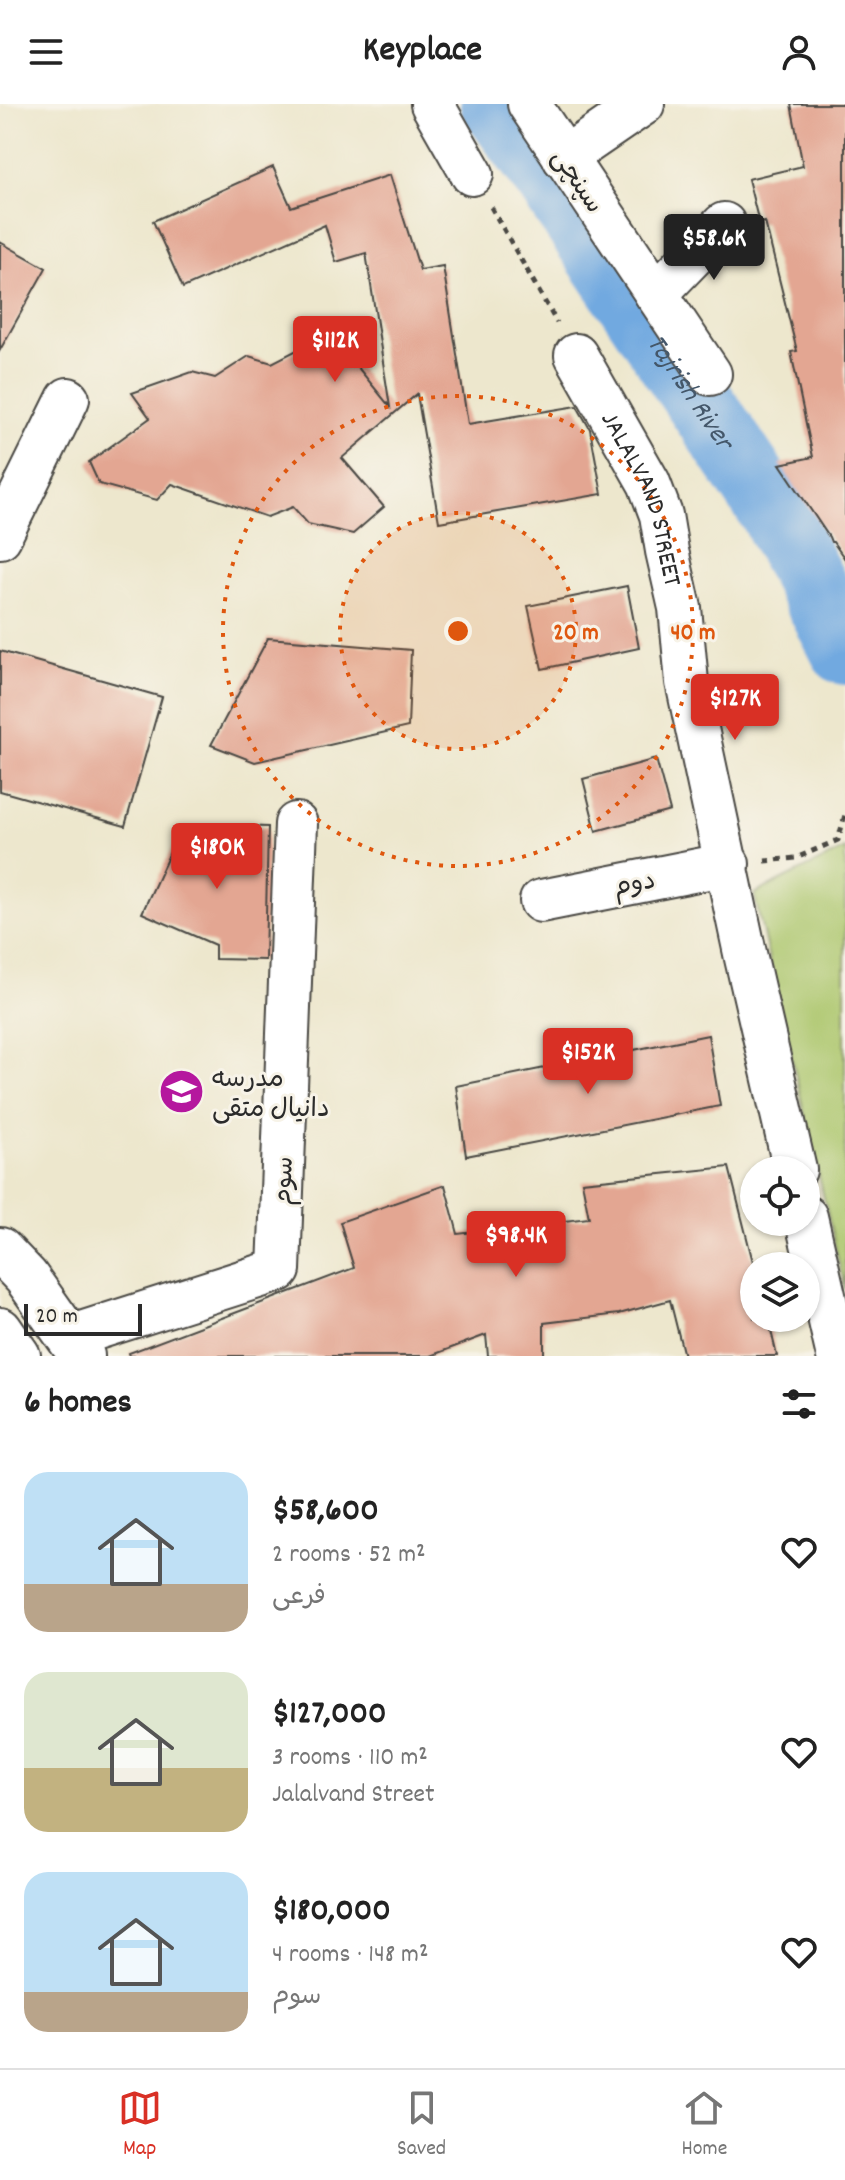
<!DOCTYPE html>
<html lang="en">
<head>
<meta charset="utf-8">
<style>
  body { margin:0; font-family:Dekko,"Playpen Sans Arabic",sans-serif; background:#f2f2f2; color:#222; height:100vh; display:flex; flex-direction:column; font-size:30px; white-space:nowrap }
  * { box-sizing:border-box; margin:0 }
  p { font-size:26px; color:#767676 }
  .icon { flex:none; width:44px; height:44px; fill:none; stroke:currentColor; stroke-width:2; stroke-linecap:round; stroke-linejoin:round }
  .map { position:relative; height:1252px; overflow:hidden }
  .side { display:flex; flex-direction:column; background:#fff; flex:1 }
  .side>* { flex:none }
  .controls { position:absolute; left:740px; top:1052px; display:grid; gap:16px }
  .controls a { display:grid; place-items:center; width:80px; height:80px; border-radius:50%; background:#fff; box-shadow:0 2px 6px #0004; font-size:40px }
  .scale { position:absolute; left:24px; bottom:20px; width:118px; box-sizing:border-box; padding-left:8px; border:4px solid #2b2b2b; border-top:0; font-size:22px; line-height:28px; white-space:nowrap; color:#2b2b2b; -webkit-text-stroke:6px #f7f3e8; paint-order:stroke }
  .price { position:absolute; translate:-50% -68px; padding:0 18px; border-radius:8px; background:#d93025; color:#fff; font-size:26px; line-height:52px; filter:drop-shadow(0 2px 4px #0008) }
  .price::after { content:''; position:absolute; left:50%; top:48px; width:24px; height:18px; margin-left:-12px; background:inherit; clip-path:polygon(0 0,100% 0,50% 100%) }
  .price.active { background:#222; color:#fff }
  ul { padding:0; list-style:none }
  li { display:flex; align-items:center; gap:24px; height:200px; padding:0 24px }
  li span { display:grid; place-items:center; flex:none; width:224px; height:160px; border-radius:24px; color:#555 }
  li>.icon { margin-inline-start:auto }
  span .icon { width:96px; height:96px; fill:#fffc; stroke-width:1 }
  li b { font-size:34px }
  h2 { display:flex; justify-content:space-between; align-items:center; height:96px; padding:0 24px; font-size:34px }
  header { display:flex; justify-content:space-between; align-items:center; height:104px; padding:0 24px; background:#fff; font-size:36px; font-weight:700 }
  .menu { display:flex; justify-content:space-around; align-items:center; height:112px; border-top:2px solid #e0e0e0; background:#fff; font-size:22px; color:#767676 }
  .menu a { display:grid; justify-items:center; gap:4px }
  .menu .active { color:#d93025 }
  .map>svg:first-child { display:block }
  .green { fill:#acc66c; stroke:#6c784c; stroke-width:2 }
  .lines { fill:none; stroke-linecap:round; stroke-linejoin:round }
  .river { stroke:#71a9e0; stroke-width:70 }
  .building { fill:#e3a692 }
  .minor-casing { stroke:#484743; stroke-width:46 }
  .tertiary-casing { stroke:#484743; stroke-width:48 }
  .path { stroke:#484743; stroke-width:5; stroke-dasharray:6 6; stroke-linecap:butt }
  .minor { stroke:#fff; stroke-width:42 }
  .tertiary { stroke:#fff; stroke-width:44 }
  .ring { fill:none; stroke:#df570e; stroke-width:4; stroke-dasharray:4 8 }
  .labels { text-anchor:middle; stroke-width:6; stroke-linejoin:round; paint-order:stroke }
  .street-label { font-size:26px; fill:#2b2b2b; stroke:#f7f3e8 }
  .poi-label { font-size:26px; fill:#2b2b2b; stroke:#f7f3e8; text-anchor:start }
  .water-label { font-size:28px; font-style:italic; fill:#44576a; stroke:#f7f3e8 }
  .centre { fill:#df570e; stroke:#f7f3e8; stroke-width:4 }
  .ring-label { font-size:24px; text-anchor:middle; font-weight:bold; fill:#df570e; stroke:#f7f3e8; stroke-width:6; stroke-linejoin:round; paint-order:stroke }
</style>
</head>
<body>
<header><svg class="icon" aria-label="menu" viewBox="0 0 24 24"><path d="M4 6h16M4 12h16M4 18h16"/></svg>Keyplace<svg class="icon" aria-label="person" viewBox="0 0 24 24"><circle cx="12" cy="8" r="4"/><path d="M4 21q1-7 8-7t8 7"/></svg></header>
<div class="map">
<svg width="845" height="1252" viewBox="0 0 845 1252">
  <rect width="100%" height="100%" fill="#f7f3e8"/>
  <filter id="ink" filterUnits="userSpaceOnUse"><feTurbulence type="fractalNoise" baseFrequency=".0125" numOctaves="2"/><feDisplacementMap in="SourceGraphic" scale="16" xChannelSelector="R" yChannelSelector="G"/><feConvolveMatrix kernelMatrix="1 2 1 2 8 2 1 2 1" color-interpolation-filters="sRGB"/></filter>
  <filter id="wash" filterUnits="userSpaceOnUse"><feTurbulence type="fractalNoise" baseFrequency=".006" numOctaves="4" result="noise"/><feDisplacementMap in="SourceGraphic" scale="32" xChannelSelector="R" yChannelSelector="G"/><feGaussianBlur stdDeviation="1.8" result="paint"/><feColorMatrix in="noise" values="0 0 0 0 0 0 0 0 0 0 0 0 0 0 0 0 0 1.4 0 .05"/><feComposite in="paint" operator="in"/></filter>
  <g filter="url(#wash)">
    <rect width="100%" height="100%" fill="#ede7cd"/>
    <path class="green" d="M845 745V1185L754 790Z"/>
    <g class="lines">
      <path class="river" id="s1" d="M495 0 541 63 774 408 845 546"/>
    </g>
    <g id="blocks">
      <path class="building" d="M791 0H845V455L833 438H831L829 433 780 360 813 353 791 248 797 247 765 118 759 119 748 75 803 62Z
        M273 63 291 103 390 71 420 166 443 162 468 320 577 302 590 325 602 390 439 418 417 290 342 354 384 403 353 430 308 420 293 403 267 413 172 380 157 396 99 380 89 358 150 314 132 289 192 268 215 274 249 252 272 259 330 229 390 303 366 149 336 158 325 121 183 184 153 117Z
        M0 138 46 164 0 246Z
        M627 482 639 544 542 565 528 502Z
        M268 534 411 546 408 623 255 658 211 641Z
        M0 547 162 593 125 722 0 687Z
        M656 655 670 707 596 727 583 675Z
        M215 721 268 723 265 856 215 855V841L142 809 176 735 211 738Z
        M708 931 720 1002 466 1052 456 982Z
        M729 1063 754 1162V1214H768L777 1252H684L670 1196 619 1210 544 1219V1252H488L486 1231 430 1252H130L129 1249 354 1164 340 1118 445 1081 458 1130 589 1114 582 1078Z"/>
    </g>
  </g>
  <g filter="url(#ink)">
    <use href="#blocks" fill-opacity="0" stroke="#484743" stroke-width="2"/>
    <g class="lines">
      <defs>
        <g id="minor">
          <path d="M432 0 472 70"/>
          <path d="M529 0 710 270"/>
          <path d="M564 54 643 0"/>
          <path d="M656 190 724 120"/>
          <path id="s2" d="M576 251 649 379 661 411 667 447 680 504 687 578 746 854 795 1066"/>
          <path d="M0 433 68 295"/>
          <path d="M541 797 728 760"/>
          <path d="M806 1113 838 1252"/>
          <path d="M69 1233 279 1166 296 720"/>
        </g>
        <path id="tertiary" d="M0 1146 26 1173 82 1252
          M0 1226 18 1252"/>
      </defs>
      <use href="#minor" class="minor-casing"/>
      <use href="#tertiary" class="tertiary-casing"/>
      <path class="path" d="M491 103 557 219
        M765 757 796 754 838 736 845 711"/>
      <use href="#minor" class="minor"/>
      <use href="#tertiary" class="tertiary"/>
    </g>
  </g>
  <circle cx="458" cy="527" r="118" fill="#df570e" fill-opacity=".12"/>
  <g class="ring">
    <circle cx="458" cy="527" r="118"/>
    <circle cx="458" cy="527" r="235"/>
  </g>
  <defs>
    <symbol id="school-disc" viewBox="-11 -11 22 22"><circle r="9.5" fill="#b5179e" stroke="#f7f3e8"/><path d="M0-5L7-2L0 1L-7-2ZM-4 1L0 2.5L4 1V4Q0 6-4 4Z" fill="#fff"/></symbol>
  </defs>
  <g fill-rule="evenodd">
    <use href="#school-disc" x="156" y="962" width="51" height="51"/>
  </g>
  <g class="labels">
    <g class="street-label">
      <text transform="translate(579 76) rotate(56)" y="9">سپنچی</text>
      <text dy="9" stroke="none"><textPath href="#s2" startOffset="160">JALALVAND STREET</textPath></text>
      <text transform="translate(634 778) rotate(-11)" y="9">دوم</text>
      <text transform="translate(282 1077) rotate(-88)" y="9">سوم</text>
    </g>
    <g class="poi-label">
      <text x="212" y="982">مدرسه<tspan x="212" dy="30">دانیال متقی</tspan></text>
    </g>
    <g class="water-label">
      <text dy="10" stroke="none"><textPath href="#s1" startOffset="348">Tajrish River</textPath></text>
    </g>
  </g>
  <circle cx="458" cy="527" r="12" class="centre"/>
  <g class="ring-label">
    <text x="576" y="535">20 m</text>
    <text x="693" y="535">40 m</text>
  </g>
</svg>
<div class="controls">
<a><svg class="icon" aria-label="locate" viewBox="0 0 24 24"><circle cx="12" cy="12" r="6"/><path d="M12 2v4M12 18v4M2 12h4M18 12h4"/></svg></a>
<a><svg class="icon" aria-label="layers" viewBox="0 0 24 24"><path d="M12 4l9 5-9 5-9-5zM3 14l9 5 9-5"/></svg></a>
</div>
<div class="scale">20 m</div>
<b class="price active" style="left:714px;top:178px">$58.6K</b>
<b class="price" style="left:335px;top:280px">$112K</b>
<b class="price" style="left:735px;top:638px">$127K</b>
<b class="price" style="left:217px;top:787px">$180K</b>
<b class="price" style="left:588px;top:992px">$152K</b>
<b class="price" style="left:516px;top:1175px">$98.4K</b>
</div>
<section class="side">
<h2>6 homes<svg class="icon" aria-label="filters" viewBox="0 0 24 24"><path d="M4 7h16M4 17h16"/><circle cx="9" cy="7" r="2"/><circle cx="15" cy="17" r="2"/></svg></h2>
<ul>
<li><span style="background:linear-gradient(#bfe0f5 70%,#b9a48a 0)"><svg class="icon" aria-label="home" viewBox="0 0 24 24"><path d="M3 11l9-7 9 7M6 9v11h12V9"/></svg></span><div><b>$58,600</b><p>2 rooms · 52 m²</p><p>فرعی</p></div><svg class="icon" aria-label="heart" viewBox="0 0 24 24"><path d="M12 20l-8-8c-3-5 5-10 8-4 3-6 11-1 8 4z"/></svg></li>
<li><span style="background:linear-gradient(#dfe7d0 60%,#c2b280 0)"><svg class="icon" aria-label="home" viewBox="0 0 24 24"><path d="M3 11l9-7 9 7M6 9v11h12V9"/></svg></span><div><b>$127,000</b><p>3 rooms · 110 m²</p><p>Jalalvand Street</p></div><svg class="icon" aria-label="heart" viewBox="0 0 24 24"><path d="M12 20l-8-8c-3-5 5-10 8-4 3-6 11-1 8 4z"/></svg></li>
<li><span style="background:linear-gradient(#bfe0f5 75%,#b9a48a 0)"><svg class="icon" aria-label="home" viewBox="0 0 24 24"><path d="M3 11l9-7 9 7M6 9v11h12V9"/></svg></span><div><b>$180,000</b><p>4 rooms · 148 m²</p><p>سوم</p></div><svg class="icon" aria-label="heart" viewBox="0 0 24 24"><path d="M12 20l-8-8c-3-5 5-10 8-4 3-6 11-1 8 4z"/></svg></li>
</ul>
</section>
<nav class="menu">
<a class="active"><svg class="icon" aria-label="map" viewBox="0 0 24 24"><path d="M3 6l6-2 6 2 6-2v14l-6 2-6-2-6 2zM9 4v14M15 6v14"/></svg>Map</a>
<a><svg class="icon" aria-label="saved" viewBox="0 0 24 24"><path d="M7 4h10v16l-5-4-5 4z"/></svg>Saved</a>
<a><svg class="icon" aria-label="home" viewBox="0 0 24 24"><path d="M3 11l9-7 9 7M6 9v11h12V9"/></svg>Home</a>
</nav>
</body>
</html>
